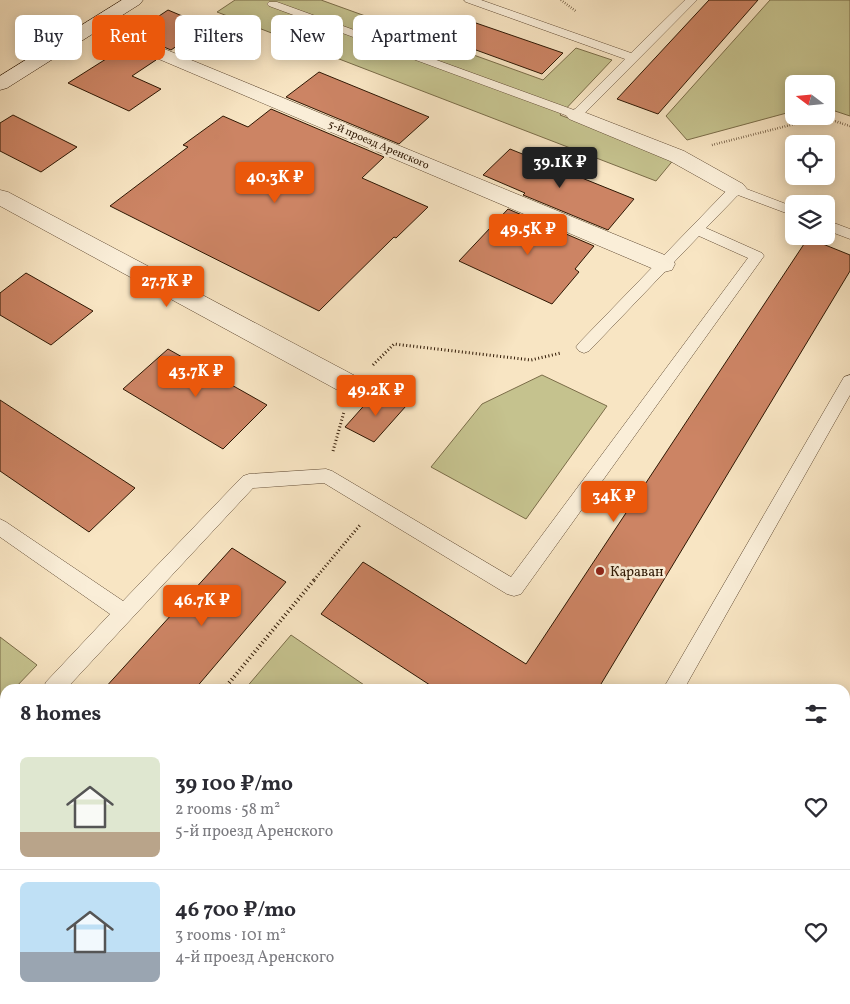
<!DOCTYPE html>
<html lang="en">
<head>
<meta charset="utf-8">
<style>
  body { margin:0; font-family:Vollkorn,serif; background:#f2f2f3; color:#2b2b33; height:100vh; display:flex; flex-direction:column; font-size:19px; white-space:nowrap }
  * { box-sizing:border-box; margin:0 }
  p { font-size:16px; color:#7c7c81 }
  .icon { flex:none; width:28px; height:28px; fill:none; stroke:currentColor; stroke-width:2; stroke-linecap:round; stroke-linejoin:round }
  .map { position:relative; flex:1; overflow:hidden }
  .sheet { position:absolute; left:0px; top:684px; width:850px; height:321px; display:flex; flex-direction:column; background:#fff; border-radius:15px 15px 0 0; box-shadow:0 2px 12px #0003 }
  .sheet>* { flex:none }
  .guide { position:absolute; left:15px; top:15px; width:500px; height:45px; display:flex; gap:10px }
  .needle { width:32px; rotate:286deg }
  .buttons { position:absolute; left:785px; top:75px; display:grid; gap:10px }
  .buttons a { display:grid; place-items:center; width:50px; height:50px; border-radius:8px; background:#fff; box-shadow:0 2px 12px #0003; font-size:25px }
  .price { position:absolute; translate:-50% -42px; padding:0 11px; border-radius:5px; background:#ea580c; color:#fff; font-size:16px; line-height:32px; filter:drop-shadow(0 1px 2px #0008) }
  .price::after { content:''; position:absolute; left:50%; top:30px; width:15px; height:11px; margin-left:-8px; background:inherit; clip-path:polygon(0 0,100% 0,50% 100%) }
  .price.on { background:#222; color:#fff }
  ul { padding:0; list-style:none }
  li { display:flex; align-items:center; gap:15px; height:125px; padding:0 20px }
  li+li { border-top:1px solid #e1e1e2 }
  li span { display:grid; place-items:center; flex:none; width:140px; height:100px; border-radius:8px; color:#555 }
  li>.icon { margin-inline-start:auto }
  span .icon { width:60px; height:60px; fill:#fffc; stroke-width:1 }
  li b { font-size:21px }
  h2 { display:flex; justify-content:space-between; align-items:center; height:60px; padding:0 20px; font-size:21px }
  .pill { padding:0 18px; border-radius:8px; background:#fff; box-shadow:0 2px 12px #0003; font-size:18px; line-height:45px }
  .pill.on { background:#ea580c; color:#fff }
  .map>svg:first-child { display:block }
  .green { fill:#c5c28e; stroke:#7a6c48 }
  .building { fill:#cc8464; stroke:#2e1703 }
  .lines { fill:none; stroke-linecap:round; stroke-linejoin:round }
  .service-casing { stroke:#604a33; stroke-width:1 }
  .minor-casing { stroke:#604a33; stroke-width:1 }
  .secondary-casing { stroke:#2e1703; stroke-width:1 }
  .path-far2 { stroke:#2e1703; stroke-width:2.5; stroke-dasharray:0.5 2; stroke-linecap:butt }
  .path-far1 { stroke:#2e1703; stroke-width:3; stroke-dasharray:1 2.5; stroke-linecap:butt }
  .path { stroke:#2e1703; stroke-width:4; stroke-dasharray:1 3; stroke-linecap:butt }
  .service { fill:#faeed8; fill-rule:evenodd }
  .minor { fill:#faeed8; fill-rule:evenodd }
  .secondary { fill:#faeed8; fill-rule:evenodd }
  .poi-dot { fill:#8f2418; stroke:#faeed8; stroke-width:2 }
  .labels { text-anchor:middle; stroke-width:5; stroke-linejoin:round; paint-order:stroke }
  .far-street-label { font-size:11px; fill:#2e1703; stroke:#faeed8 }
  .poi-label { font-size:14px; fill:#2e1703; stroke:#faeed8; text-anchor:start }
</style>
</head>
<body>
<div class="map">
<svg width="850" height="1004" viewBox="0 0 850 1004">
  <rect width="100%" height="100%" fill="#f8e5c3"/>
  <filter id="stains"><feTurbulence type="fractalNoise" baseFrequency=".004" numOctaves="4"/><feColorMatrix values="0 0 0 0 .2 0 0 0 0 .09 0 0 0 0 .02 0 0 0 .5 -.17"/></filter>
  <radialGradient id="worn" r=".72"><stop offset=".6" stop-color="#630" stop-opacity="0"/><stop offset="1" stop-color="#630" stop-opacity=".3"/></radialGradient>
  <path class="green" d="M235 0H321L543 80 576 48 612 60 560 115 675 158 656 181 217 12Z
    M770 0H850V116L826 108V84H794V111L687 140 666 116Z
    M542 375 607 406 526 519 431 467 482 404Z
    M291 635 370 689H245Z
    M0 637 37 665 14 689H5V698L0 703Z
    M5 972V1000H483L481 1004H0V977Z"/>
  <path class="building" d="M709 0H758L658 114 617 99Z
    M168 10 206 26 171 50 140 37 146 33 138 30Z
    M473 22 563 53 542 74 465 46Z
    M125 47 156 60 132 76 161 89 129 111 68 83Z
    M319 72 429 117 399 144 286 97Z
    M271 109 384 157 362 178 428 207 396 238 394 237 319 311 110 206 188 147 183 145 223 116 248 127Z
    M13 115 77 147 41 172 0 151V123Z
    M510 149 634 199 608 230 523 195 525 193 483 175Z
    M508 209 594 246 575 269 579 272 552 304 459 261Z
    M808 238 850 255V271L598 689H436L321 614 363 562 526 664Z
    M26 273 93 311 51 345 0 315V293Z
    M168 349 267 405 223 449 123 389Z
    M377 391 406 406 374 442 345 427Z
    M0 400 135 488 89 532 0 471Z
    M232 548 286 582 195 689H104Z"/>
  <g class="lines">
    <defs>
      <path id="service" d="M464 0H481L631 53 685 0H697L580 118 576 119 269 6 267 4 269 2H277L574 110 625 59 466 2Z
        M736 185 794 207V216L738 195 706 228 762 253 764 256 521 594 514 596 507 594 324 483 253 488 66 689H43L46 682 110 614 0 537V519L6 522 123 601 243 476 249 474 326 469 332 471 511 577 748 258 699 236 589 351 584 353 579 351 576 347 579 343 731 186Z
        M826 220 850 229V239L826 230Z
        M850 375V395L684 689H663L844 377Z
        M5 729V753L0 755V731Z
        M487 1000H511L509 1004H485Z
        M794 1000H818L816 1004H792Z"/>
      <path id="minor" d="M94 20 672 258 675 264 672 270 664 272 656 270 88 29 85 25 88 21Z
        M576 109 684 151 743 184 747 189 743 194 736 196 729 194 670 161 569 119 566 115 569 111Z
        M0 190 8 192 361 379 365 386 361 393 352 396 343 393 0 206Z"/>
      <path id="secondary" d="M122 0H143L140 4 7 88 0 90V76Z"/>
    </defs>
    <use href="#service" class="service-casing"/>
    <use href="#minor" class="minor-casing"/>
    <use href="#secondary" class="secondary-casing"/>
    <path class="path-far2" d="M561 0 577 12
      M712 145 822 117 850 126"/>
    <path class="path-far1" d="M373 365 394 344 531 360 561 353
      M333 451 344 412
      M314 580 360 525"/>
    <path class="path" d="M224 689 315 579
      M0 958 5 952
      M276 1004 282 1000"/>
    <use href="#service" class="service"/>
    <use href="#minor" class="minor"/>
    <use href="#secondary" class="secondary"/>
  </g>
  <circle class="poi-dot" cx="600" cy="571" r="5"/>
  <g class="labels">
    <g class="far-street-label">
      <text transform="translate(379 144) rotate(23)" y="4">5-й проезд Аренского</text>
    </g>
    <g class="poi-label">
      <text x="610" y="576">Караван</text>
    </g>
  </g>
  <rect width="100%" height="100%" filter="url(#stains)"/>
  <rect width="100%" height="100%" fill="url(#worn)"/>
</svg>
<div class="buttons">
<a><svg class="needle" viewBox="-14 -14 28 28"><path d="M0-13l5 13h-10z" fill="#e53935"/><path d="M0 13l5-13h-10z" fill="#7c7c81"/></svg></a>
<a><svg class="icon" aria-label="locate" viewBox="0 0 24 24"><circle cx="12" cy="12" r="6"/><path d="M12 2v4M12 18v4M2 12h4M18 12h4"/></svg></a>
<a><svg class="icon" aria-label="layers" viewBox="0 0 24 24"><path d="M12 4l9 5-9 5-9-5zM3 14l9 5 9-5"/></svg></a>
</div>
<b class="price on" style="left:560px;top:189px">39.1K ₽</b>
<b class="price" style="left:275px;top:204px">40.3K ₽</b>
<b class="price" style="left:528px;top:256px">49.5K ₽</b>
<b class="price" style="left:167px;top:308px">27.7K ₽</b>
<b class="price" style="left:196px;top:398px">43.7K ₽</b>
<b class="price" style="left:376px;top:417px">49.2K ₽</b>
<b class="price" style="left:614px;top:523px">34K ₽</b>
<b class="price" style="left:202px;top:627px">46.7K ₽</b>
<div class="guide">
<a class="pill">Buy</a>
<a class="pill on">Rent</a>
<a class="pill">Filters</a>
<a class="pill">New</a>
<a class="pill">Apartment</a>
</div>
<section class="sheet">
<h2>8 homes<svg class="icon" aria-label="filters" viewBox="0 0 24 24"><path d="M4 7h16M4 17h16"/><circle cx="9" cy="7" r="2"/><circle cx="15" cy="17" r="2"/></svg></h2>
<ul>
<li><span style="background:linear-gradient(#dfe7d0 75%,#b9a48a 0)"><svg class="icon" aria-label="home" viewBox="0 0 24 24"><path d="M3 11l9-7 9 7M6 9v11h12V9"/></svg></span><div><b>39 100 ₽/mo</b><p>2 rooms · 58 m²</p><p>5-й проезд Аренского</p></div><svg class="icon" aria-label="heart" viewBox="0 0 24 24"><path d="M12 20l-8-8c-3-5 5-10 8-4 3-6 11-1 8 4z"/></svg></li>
<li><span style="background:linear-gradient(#bfe0f5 70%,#9aa5b1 0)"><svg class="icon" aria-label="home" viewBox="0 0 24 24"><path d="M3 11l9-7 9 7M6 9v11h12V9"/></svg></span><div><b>46 700 ₽/mo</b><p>3 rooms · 101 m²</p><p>4-й проезд Аренского</p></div><svg class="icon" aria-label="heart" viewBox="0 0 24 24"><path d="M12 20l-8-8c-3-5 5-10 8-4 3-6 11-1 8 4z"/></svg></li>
</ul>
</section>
</div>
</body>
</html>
